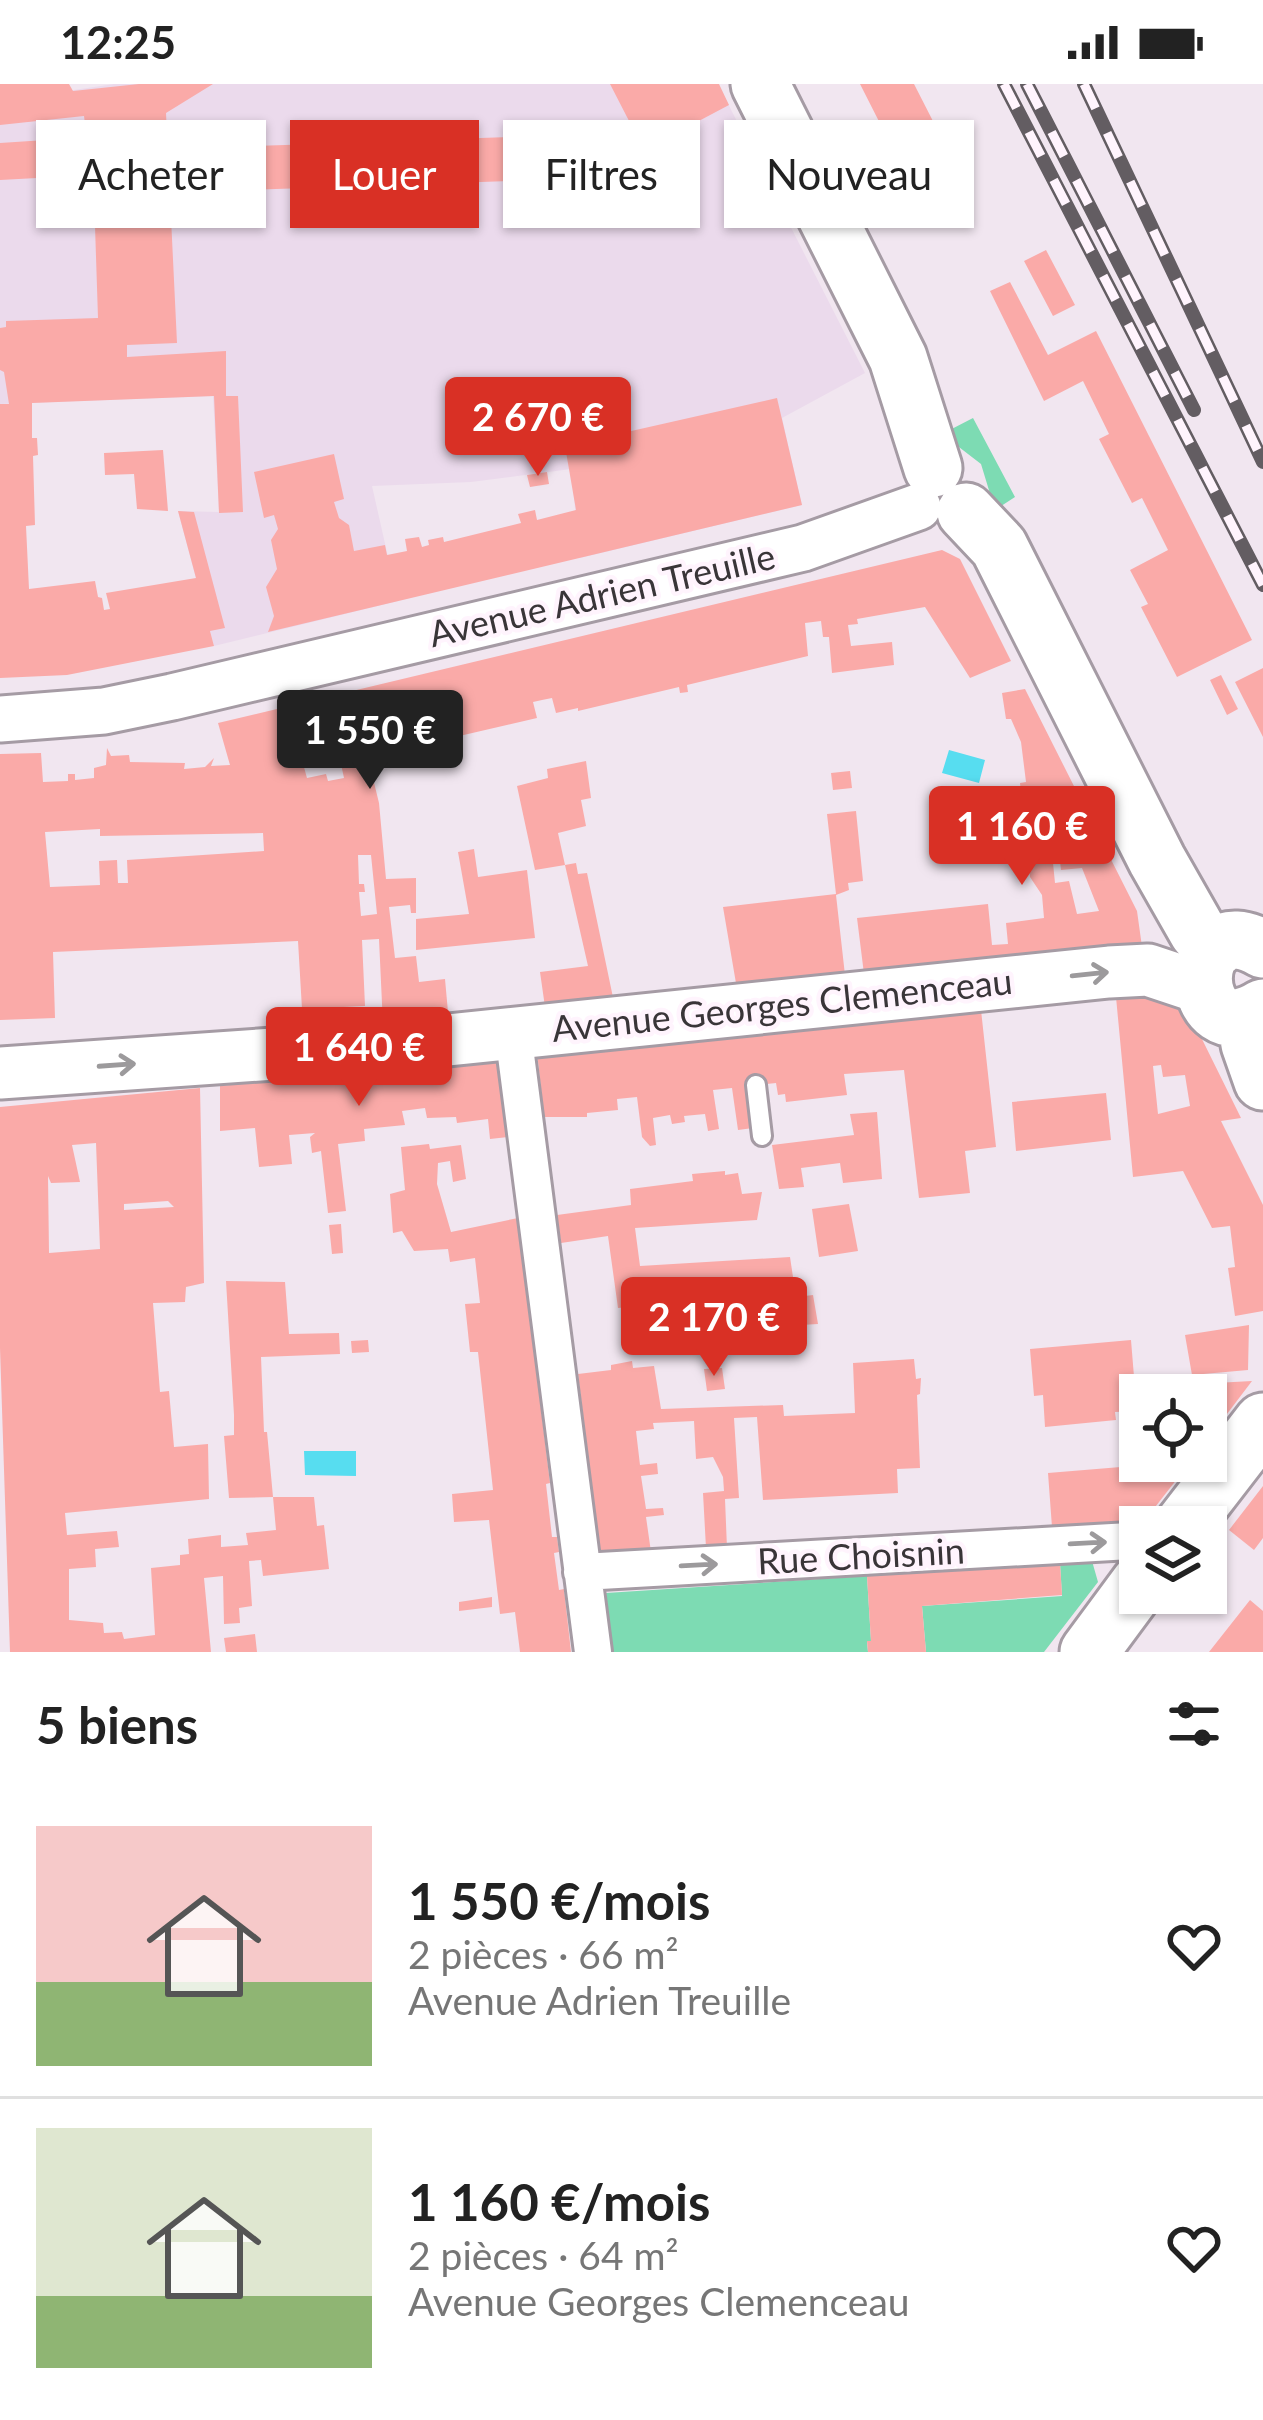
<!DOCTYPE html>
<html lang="fr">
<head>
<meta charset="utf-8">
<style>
  body { margin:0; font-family:Lato,sans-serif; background:#f2f2f2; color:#222; height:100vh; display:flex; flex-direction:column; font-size:45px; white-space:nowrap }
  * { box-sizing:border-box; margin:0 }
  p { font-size:39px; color:#767676 }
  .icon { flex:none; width:66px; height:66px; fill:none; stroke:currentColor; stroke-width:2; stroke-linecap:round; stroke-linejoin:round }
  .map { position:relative; height:1568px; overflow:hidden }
  .panel { display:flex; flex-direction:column; background:#fff; flex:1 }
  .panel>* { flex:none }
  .guide { position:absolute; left:36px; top:36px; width:1191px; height:108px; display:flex; gap:24px }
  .tools { position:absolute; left:1119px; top:1290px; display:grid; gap:24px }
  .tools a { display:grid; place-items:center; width:108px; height:108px; border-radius:0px; background:#fff; box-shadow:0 3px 9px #0004; font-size:60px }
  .price { position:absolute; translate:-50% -102px; padding:0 27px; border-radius:12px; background:#d93025; color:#fff; font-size:39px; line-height:78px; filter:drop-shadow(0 3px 6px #0008) }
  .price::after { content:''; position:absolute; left:50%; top:72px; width:36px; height:27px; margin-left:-18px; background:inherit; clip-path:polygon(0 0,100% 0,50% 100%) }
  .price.current { background:#222; color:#fff }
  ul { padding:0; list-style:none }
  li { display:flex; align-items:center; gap:36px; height:300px; padding:0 36px }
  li+li { border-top:3px solid #e0e0e0 }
  li span { display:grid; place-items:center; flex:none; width:336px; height:240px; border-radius:0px; color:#555 }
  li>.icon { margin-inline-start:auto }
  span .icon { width:144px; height:144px; fill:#fffc; stroke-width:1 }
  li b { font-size:51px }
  h2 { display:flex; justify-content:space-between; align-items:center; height:144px; padding:0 36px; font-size:51px }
  .tag { padding:0 42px; border-radius:0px; background:#fff; box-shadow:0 3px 9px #0004; font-size:42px; line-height:108px }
  .tag.current { background:#d93025; color:#fff }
  .status { display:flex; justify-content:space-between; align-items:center; height:84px; padding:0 60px; background:#fff; direction:ltr }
  .status svg { height:33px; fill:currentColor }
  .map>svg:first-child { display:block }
  .education { fill:#ebdaec }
  .green { fill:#7ddbb3 }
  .water { fill:#57ddf0 }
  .building { fill:#faaaa8; fill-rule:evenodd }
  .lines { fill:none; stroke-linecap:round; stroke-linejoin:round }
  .service-casing { stroke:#a59ba4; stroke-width:24 }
  .minor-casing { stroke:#a59ba4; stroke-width:42 }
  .tertiary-casing { stroke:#a59ba4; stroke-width:51 }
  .secondary-casing { stroke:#a59ba4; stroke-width:57 }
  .primary-casing { stroke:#a59ba4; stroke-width:63 }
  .service { stroke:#fff; stroke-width:18 }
  .minor { stroke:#fff; stroke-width:36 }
  .tertiary { stroke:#fff; stroke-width:45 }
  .secondary { stroke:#fff; stroke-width:51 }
  .primary { stroke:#fff; stroke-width:57 }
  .rail-casing { stroke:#635d62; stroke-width:14 }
  .rail { stroke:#fff4fd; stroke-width:9; stroke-dasharray:27; stroke-linecap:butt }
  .oneway { stroke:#9c9a9c }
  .labels { text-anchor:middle; stroke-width:9; stroke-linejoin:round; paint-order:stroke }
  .street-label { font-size:36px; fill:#393538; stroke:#fff4fd }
</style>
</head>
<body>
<div class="status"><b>12:25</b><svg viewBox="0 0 49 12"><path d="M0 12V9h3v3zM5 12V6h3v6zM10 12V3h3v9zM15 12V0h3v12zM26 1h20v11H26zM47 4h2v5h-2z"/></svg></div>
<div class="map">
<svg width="1263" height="1568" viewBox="0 0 1263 1568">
  <rect width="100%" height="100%" fill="#f1e6f0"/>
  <path class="education" d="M114 0H718L865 289 782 334 802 421 580 474 571 385 471 398 372 402 398 517 214 562 178 427 219 428 213 312 0 320V17Z"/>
  <path class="green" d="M973 334 1015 413 995 426 981 380 942 350Z
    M1092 1477 1098 1498 1044 1568H926L922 1522 1062 1512 1060 1479Z
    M867 1492 871 1557 867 1558 868 1568H613L606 1509Z"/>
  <path class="water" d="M949 666 985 676 979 699 942 689Z
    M304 1367H356V1392L305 1391Z"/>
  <path class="building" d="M0 0H69L73 7 139 0H213L166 29 177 259 127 261V273L226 267V312H238L243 428 219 429 214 312 32 319V354H37L38 371 33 372 35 441 26 442 29 505 95 497 98 513 102 514 104 526 110 525 106 509 196 494 178 427 194 428 225 544 210 547 214 562 67 591 0 594V320H9L4 288 0 286V244L6 243V237L98 234 94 111H86L74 99V92L0 96V59L61 55V40H85L84 32 0 41Z
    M610 0H719L729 21 644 66Z
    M860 0H914L937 45 894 67Z
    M420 41 421 56 573 51 572 71H588L618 129 593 141 571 95 190 108 189 64 377 58V42Z
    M760 83 776 114 745 131 729 100Z
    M1046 166 1075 221 1053 232 1024 177Z
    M1010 198 1048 271 1096 247 1252 556 1177 593 1141 523 1148 520 1130 486 1168 466 1142 414 1132 419 1099 355 1109 350 1083 297 1044 317 990 207Z
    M777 314 802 421 268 548 274 532 266 503 277 485 271 456 278 445 274 431 264 434 254 388 334 370 344 415 334 418 339 434 349 441 354 467 385 461 387 471 407 467 405 455 419 453 422 463 429 461 428 456 443 453 444 458 521 439 518 430 535 426 537 436 576 426 565 362Z
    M163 366 168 427 137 425 134 390 105 391 104 369Z
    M547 388 549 400 530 403 527 391Z
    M942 466 960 475 1011 577 970 594 925 523 857 535 858 540 848 541 851 562 892 558 894 581 832 589 829 553H823L821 537 805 539 808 572 687 601 688 608 680 609 679 603 578 627V624L556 629 552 614 542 616 533 618 537 634 412 663 409 648 389 652 392 668 368 674 379 719 386 795 416 794V829H411L410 821 389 823 395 874 416 872 419 898 445 895 449 939 383 941 379 855 362 856 365 922 302 925 298 857 53 868 55 934 0 936V670L41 669 43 698 68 697V690H75V696L94 694V684L106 681 107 664 111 672 129 671 130 678 185 679 184 685 205 683 214 674 211 682 230 681 218 639ZM366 663 368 674 341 680 344 694 328 697 326 690 307 694 302 676ZM100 745V752L263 749 264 767 127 776 128 799H118L117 776 99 777 100 801 50 803 45 748ZM358 771H371L377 830 361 832 359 808H365L364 800H359Z
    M1263 584V653L1235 598Z
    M1221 591 1238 625 1227 631 1210 596Z
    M1025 605 1137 827 1143 870 865 898 857 834 988 820 992 861 1008 860 1006 839 1044 834 1042 811 1030 793 1020 699 1026 698 1021 658 1011 635H1006L1002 609ZM1059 768 1061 786 1082 784 1099 827 1077 830 1069 797 1055 799 1052 769Z
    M586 677 591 714 581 716 586 742 558 749 565 781 576 779 578 790 587 789 615 923 546 930 540 888 588 882 565 781 535 786 517 702 548 694 547 685Z
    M850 687 852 704 833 706 831 689Z
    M856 727 863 797 848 799 849 806 836 811 846 900 738 911 723 823 836 810 827 730Z
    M474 765 478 793 527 786 535 854 416 866V835L469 830 458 768Z
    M1163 908 1198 947 1241 1034 1221 1037 1263 1121V1227L1235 1232 1228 1184 1235 1183 1230 1142 1212 1144 1183 1087 1133 1093 1116 913ZM1161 981 1163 993 1185 991 1190 1022 1158 1030 1153 982Z
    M981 926 996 1063 965 1067 970 1109 919 1114 904 986 844 990 847 1011 786 1018 785 1010 778 1011 776 999 747 1002 753 1044 738 1046 732 1004 713 1006 719 1045 708 1047 705 1030 684 1032 685 1038 672 1040 670 1031 653 1034 656 1061 650 1062 642 1053 637 1013 617 1015 618 1026 587 1029V1033H544L537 968Z
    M497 973 508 1053 490 1055 488 1035 457 1039 456 1033 427 1034 425 1024 402 1027 405 1041 364 1045 365 1057 338 1060 346 1127 328 1129 321 1067 312 1069 310 1053 315 1049 289 1051 292 1080 259 1083 255 1044 220 1047V1002Z
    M200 1004 204 1199 186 1203 185 1218 153 1219 160 1308 169 1307 174 1363 208 1360 209 1415 65 1429 67 1451 117 1447 119 1463 95 1465 96 1483 69 1485V1536L103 1539 104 1549 122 1548 124 1555 155 1551 151 1484 180 1481V1471L189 1470 188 1455 221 1451V1463L248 1461 246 1449 276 1446 273 1413 229 1414 224 1352 234 1351V1331L226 1197 285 1198 289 1250 339 1249 340 1270 261 1273 264 1348H267L273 1413H314L317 1442 324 1441 329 1485 263 1492 261 1476 249 1477 252 1522 239 1524 240 1539 224 1540 223 1492 204 1494 211 1568H10L0 1264V1023ZM96 1059 100 1165 49 1169 48 1092 51 1099 80 1098 72 1061ZM168 1117 174 1123 124 1126V1120Z
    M1106 1009 1111 1056 1016 1067 1012 1018Z
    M877 1028 882 1095 843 1099 840 1079 801 1084 804 1103 779 1105 772 1061 854 1051 850 1030Z
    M429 1060 430 1065 461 1061 466 1095 453 1098 450 1077 438 1079 437 1100 451 1148 518 1134 550 1399 546 1400 552 1453H557L559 1468 554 1469 559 1506 564 1505 571 1568H520L515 1528 500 1530 489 1436 454 1438 452 1410 493 1406 478 1268H470L465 1220 480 1219 475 1174 450 1178 448 1165 414 1167 402 1147 393 1149 390 1110 405 1106 401 1063Z
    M725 1087V1091L738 1089 742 1110 762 1108 757 1136 635 1144 640 1182 790 1173 796 1213 813 1211 818 1240 801 1241 803 1250 790 1251 785 1223 769 1225 772 1247 684 1258 681 1235 670 1236 662 1220 618 1224 608 1152 561 1159 557 1131 631 1121 630 1105 693 1097 692 1090Z
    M849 1120 858 1167 819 1173 812 1125Z
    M341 1140 343 1169 332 1170 329 1141Z
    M1249 1241 1248 1286 1192 1291 1185 1251Z
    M368 1256 369 1268 352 1269 351 1257Z
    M1131 1256 1135 1305 1145 1304 1146 1311H1140V1327L1115 1328 1116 1336 1045 1343 1043 1311 1034 1312 1030 1265Z
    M914 1275 916 1295 921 1294 920 1310 917 1311 920 1384 897 1385 898 1409 763 1416 757 1333 734 1334 739 1414 725 1415 727 1464H706L703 1409 724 1407 723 1393 713 1373 696 1375 694 1337 653 1339 654 1345 636 1347 640 1381 657 1379 658 1390 641 1392 646 1425 663 1424 664 1431 646 1433 651 1468 600 1472 578 1290 611 1286V1281L632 1277 633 1284 654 1282 661 1325 783 1321 784 1332 855 1329 853 1279Z
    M722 1284 725 1305 707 1307 704 1285Z
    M1252 1297 1211 1351 1206 1357V1311H1201L1202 1305 1197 1300Z
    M1159 1377H1191L1145 1436 1052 1443 1048 1389 1145 1381 1153 1385Z
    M1263 1402V1454L1254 1466 1229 1446Z
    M1060 1479 1062 1511 922 1522 926 1568H868L867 1557H871L867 1492Z
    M492 1513V1523L459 1527V1518Z
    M1250 1516 1263 1527V1568H1209Z
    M255 1550 257 1568H226L224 1554Z"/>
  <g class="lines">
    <defs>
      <path id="service" d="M756 1001 762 1052"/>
      <path id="minor" d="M513 948 593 1568
        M582 1488 1130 1457 1140 1460"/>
      <path id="tertiary" d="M0 635 104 627 172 613 803 464 918 423"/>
      <path id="secondary" d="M0 989 390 962 1109 888 1148 886 1202 904"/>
      <path id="primary" d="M760 0 898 274 933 384
        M966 428 999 463 1157 776 1198 848 1215 865
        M1263 865C1182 818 1185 973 1263 924
        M1245 932 1250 960 1263 997
        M1182 1443 1263 1338
        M1089 1568 1140 1499"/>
    </defs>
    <use href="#service" class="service-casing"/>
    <use href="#minor" class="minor-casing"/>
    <use href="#tertiary" class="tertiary-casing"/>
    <use href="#secondary" class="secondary-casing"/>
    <use href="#primary" class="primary-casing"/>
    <use href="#service" class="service"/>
    <use href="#minor" class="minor"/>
    <use href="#tertiary" class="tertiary"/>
    <use href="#secondary" class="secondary"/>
    <use href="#primary" class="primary"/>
    <defs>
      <path id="rail" d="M1004 0 1263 501
        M1027 0 1194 326
        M1084 0 1263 378"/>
    </defs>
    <use href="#rail" class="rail-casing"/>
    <use href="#rail" class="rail"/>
  </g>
  <defs><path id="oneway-shaft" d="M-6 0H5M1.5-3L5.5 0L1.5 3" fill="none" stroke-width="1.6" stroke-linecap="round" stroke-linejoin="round" transform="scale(3)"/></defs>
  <g class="oneway">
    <use href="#oneway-shaft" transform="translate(1090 890) rotate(-6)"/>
    <use href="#oneway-shaft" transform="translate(117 981) rotate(-4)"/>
    <use href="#oneway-shaft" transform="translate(1088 1459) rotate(-3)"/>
    <use href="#oneway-shaft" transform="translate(699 1481) rotate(-3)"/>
  </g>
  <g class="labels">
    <g class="street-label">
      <text transform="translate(602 511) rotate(-13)" y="13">Avenue Adrien Treuille</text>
      <text transform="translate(782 921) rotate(-6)" y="13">Avenue Georges Clemenceau</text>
      <text transform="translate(861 1472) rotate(-3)" y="13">Rue Choisnin</text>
    </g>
  </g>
</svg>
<div class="tools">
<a><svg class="icon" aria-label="locate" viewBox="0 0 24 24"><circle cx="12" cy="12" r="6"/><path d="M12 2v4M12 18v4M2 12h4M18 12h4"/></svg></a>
<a><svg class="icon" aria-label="layers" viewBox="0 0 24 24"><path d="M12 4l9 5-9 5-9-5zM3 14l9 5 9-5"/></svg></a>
</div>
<b class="price" style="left:538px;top:395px">2 670 €</b>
<b class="price current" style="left:370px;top:708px">1 550 €</b>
<b class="price" style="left:1022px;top:804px">1 160 €</b>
<b class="price" style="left:359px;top:1025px">1 640 €</b>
<b class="price" style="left:714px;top:1295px">2 170 €</b>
<div class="guide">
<a class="tag">Acheter</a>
<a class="tag current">Louer</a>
<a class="tag">Filtres</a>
<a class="tag">Nouveau</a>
</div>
</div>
<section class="panel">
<h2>5 biens<svg class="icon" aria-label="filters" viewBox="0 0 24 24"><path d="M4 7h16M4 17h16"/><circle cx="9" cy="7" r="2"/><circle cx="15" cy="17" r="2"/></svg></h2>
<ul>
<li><span style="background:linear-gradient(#f6c9c9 65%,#8fb573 0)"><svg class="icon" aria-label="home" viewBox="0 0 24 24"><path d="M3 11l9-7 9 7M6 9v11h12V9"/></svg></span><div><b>1 550 €/mois</b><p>2 pièces · 66 m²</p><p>Avenue Adrien Treuille</p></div><svg class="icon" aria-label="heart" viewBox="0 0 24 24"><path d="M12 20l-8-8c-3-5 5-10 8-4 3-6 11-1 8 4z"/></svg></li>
<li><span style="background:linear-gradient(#dfe7d0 70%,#8fb573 0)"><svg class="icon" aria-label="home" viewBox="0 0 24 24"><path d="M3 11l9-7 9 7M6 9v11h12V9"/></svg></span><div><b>1 160 €/mois</b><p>2 pièces · 64 m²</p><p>Avenue Georges Clemenceau</p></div><svg class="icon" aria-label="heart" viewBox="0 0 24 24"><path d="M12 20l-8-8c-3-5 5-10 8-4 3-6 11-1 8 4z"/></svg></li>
</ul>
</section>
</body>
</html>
